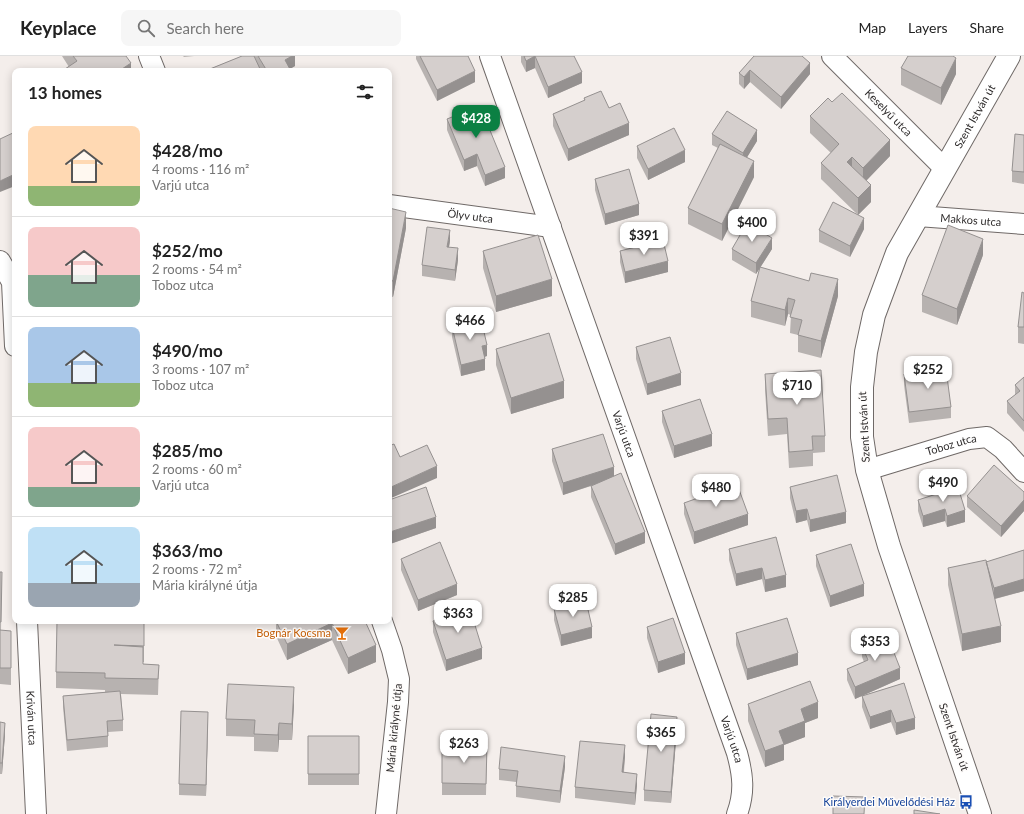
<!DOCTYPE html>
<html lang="en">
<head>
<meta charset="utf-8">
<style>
  body { margin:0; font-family:Lato,sans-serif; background:#f6f6f6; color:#222; height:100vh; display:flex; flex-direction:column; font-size:15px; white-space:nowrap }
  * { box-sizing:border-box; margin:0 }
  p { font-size:13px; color:#767676 }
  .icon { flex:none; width:22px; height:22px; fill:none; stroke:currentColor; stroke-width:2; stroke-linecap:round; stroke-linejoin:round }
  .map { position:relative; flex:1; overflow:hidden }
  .details { position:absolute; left:12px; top:12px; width:380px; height:556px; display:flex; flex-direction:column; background:#fff; border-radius:8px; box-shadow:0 2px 10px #0003 }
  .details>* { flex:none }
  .price { position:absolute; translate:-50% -34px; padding:0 9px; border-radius:8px; background:#fff; color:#222; font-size:13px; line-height:26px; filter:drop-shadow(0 1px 2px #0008) }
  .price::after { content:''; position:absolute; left:50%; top:24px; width:12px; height:9px; margin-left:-6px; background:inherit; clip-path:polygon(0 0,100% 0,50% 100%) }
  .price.selected { background:#0b8043; color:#fff }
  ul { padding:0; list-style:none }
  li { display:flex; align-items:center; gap:12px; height:100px; padding:0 16px }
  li+li { border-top:1px solid #e0e0e0 }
  li span { display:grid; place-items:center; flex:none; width:112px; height:80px; border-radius:8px; color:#555 }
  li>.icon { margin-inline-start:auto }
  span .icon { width:48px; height:48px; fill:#fffc; stroke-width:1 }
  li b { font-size:17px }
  h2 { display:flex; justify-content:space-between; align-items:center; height:48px; padding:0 16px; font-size:17px }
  header { display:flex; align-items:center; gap:24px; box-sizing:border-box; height:56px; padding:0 20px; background:#fff; border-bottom:1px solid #e0e0e0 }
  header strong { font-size:19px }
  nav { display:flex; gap:22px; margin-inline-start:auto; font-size:14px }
  .search { width:280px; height:36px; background:#f6f6f6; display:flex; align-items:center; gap:10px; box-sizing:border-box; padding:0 14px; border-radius:8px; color:#767676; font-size:15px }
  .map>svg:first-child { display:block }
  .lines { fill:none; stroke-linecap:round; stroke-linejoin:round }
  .minor-casing { stroke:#6f6967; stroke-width:22 }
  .tertiary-casing { stroke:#6f6967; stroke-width:24 }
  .minor { stroke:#fff; stroke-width:20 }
  .tertiary { stroke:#fff; stroke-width:22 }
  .wall { fill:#b7b2b0 }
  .shaded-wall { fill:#959190 }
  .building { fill:#d5cfcd; stroke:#959190 }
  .labels { text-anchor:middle; stroke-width:3; stroke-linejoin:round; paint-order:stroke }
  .street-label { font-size:11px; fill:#2f2c2c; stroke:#fefcfb }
  .food-label { font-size:11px; fill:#c56008; stroke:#fefcfb; text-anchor:end }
  .transit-label { font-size:11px; fill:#164399; stroke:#fefcfb; text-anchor:end }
</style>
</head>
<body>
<header>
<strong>Keyplace</strong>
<div class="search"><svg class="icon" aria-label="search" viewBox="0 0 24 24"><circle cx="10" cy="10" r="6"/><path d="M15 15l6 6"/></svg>Search here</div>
<nav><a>Map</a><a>Layers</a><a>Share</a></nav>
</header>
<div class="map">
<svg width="1024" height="758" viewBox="0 0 1024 758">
  <rect width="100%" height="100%" fill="#f4eeeb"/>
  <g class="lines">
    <defs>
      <g id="minor">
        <path d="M149 0 155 15"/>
        <path id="s1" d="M490 0 737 697C743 719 745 736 737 758"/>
        <path id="s2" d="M832 0 945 113"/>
        <path id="s3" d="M389 149 551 171"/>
        <path id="s4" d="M918 160 1024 168"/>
        <path d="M0 205 12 226 15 290"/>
        <path id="s5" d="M867 414 969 383 987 381 1003 393 1024 416"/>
        <path id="s6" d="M27 565 36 758"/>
        <path d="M382 565 392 594 399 623 398 646 386 758"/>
      </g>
      <g id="tertiary">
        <path id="s7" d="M980 758 889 490 867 414 862 381V331L866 296 874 259 897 197 1009 0"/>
      </g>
    </defs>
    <use href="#minor" class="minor-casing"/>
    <use href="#tertiary" class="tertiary-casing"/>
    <use href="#minor" class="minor"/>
    <use href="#tertiary" class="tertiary"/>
  </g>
  <path class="wall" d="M62 0H126L131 15 69 11Z
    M183 0H194L184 1Z
    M242 0H295V10L290 13 291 15H205Z
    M416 0H468L475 26 437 45 416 3Z
    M521 0H574L582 27 548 42 535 12 526 16 521 6Z
    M754 0 810 18 781 53 750 26 744 33 739 28V17Z
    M954 1 956 18 941 49 901 29V12Z
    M584 42 609 52 629 79 568 105 553 70V58L584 45Z
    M832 46 890 100 866 125 871 146 858 159 821 123V107L831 97 810 77V60Z
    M447 63 505 122 485 130 477 110 464 115 447 74Z
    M712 78 757 85 747 101 754 121 722 185 688 168V152L718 92 712 89Z
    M1024 79V128L1012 126V115Z
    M637 90 685 106 648 124 637 102Z
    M595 123 639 159 605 169 595 134Z
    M389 152 406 172 393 241 389 240Z
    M864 173 850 201 819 186V174Z
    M450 185 449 191 458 204 455 225 422 220V209Z
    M732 193H772L760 212 838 240 821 302 798 296V279L790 277 791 259 788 258 785 270 751 261V245L760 212 756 218 732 204Z
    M483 195 552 240 496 256 483 212Z
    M620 195 668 216 625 227 620 206Z
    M983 199 957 269 922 256V239Z
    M1024 237V288L1018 287V271Z
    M452 270 487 300 485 301V314L461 320 452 281Z
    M636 291 681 329 647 339 636 303Z
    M496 293 564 342 511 358 496 309Z
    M765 318 825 380V396L813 397V410L789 412 787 378 768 380 765 334Z
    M904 318 951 351V362L909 367 904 329Z
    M1024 321V376L1007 357V345L1015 339V329Z
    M662 355 712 390 674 402 662 366Z
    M552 393 614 420 645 487 615 499 591 441V430L563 439 552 405Z
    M790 431 846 467 810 476 807 464 796 467 790 442Z
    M958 431 965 466 947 471 945 465 923 471 918 455V444Z
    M1024 436V455L1001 481 967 451V440Z
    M389 444 436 472 390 488 389 483Z
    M684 447 748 469 694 488 684 458Z
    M776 481 786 531 765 536 762 523 736 530 729 504V493Z
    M1024 494V535L995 543 1001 586 962 595 948 529V512L986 506Z
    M816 499 864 540 830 551 816 510Z
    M401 503 457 539 418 555 401 514Z
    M0 516H2L1 574 11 591V629L0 628Z
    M554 553 592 582 561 590 554 564Z
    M144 565V606H143V608L159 609 158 639 121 638 123 664V675L108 676V691L67 695 63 651V640L105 636V634L56 632V616Z
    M276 565H365L376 606 348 618 332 584 287 604 276 580Z
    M433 565 482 603 446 615 433 576Z
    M647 571 685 608 658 617 647 582Z
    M736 577 798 609 747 624 736 589Z
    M862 590 900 623 855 643 847 624V613L864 606 862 601Z
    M904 627 915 673 896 679 891 666 870 673 862 651V640Z
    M294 648 292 684H279L278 696 254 695V681L226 680V663Z
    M748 648 818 662 805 667V681L784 689V704L765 711 748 665Z
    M0 666 5 678 2 718H0Z
    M208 667 206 740 179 739V728Z
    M677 672 671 747 644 745V734Z
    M308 680H359V729H308Z
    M442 688 487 689 486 739H442Z
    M625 701 624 716 637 729 635 749 575 742V731Z
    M565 711 560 747 516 741V726L499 724V713Z"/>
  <path class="shaded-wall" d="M292 0H295V10L286 15 285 4Z
    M535 0V12L526 16V5Z
    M956 2V18L941 49V32Z
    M131 7V15H119Z
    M810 7V18L781 53V41Z
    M750 14V26L744 33V21Z
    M475 15V26L437 45V34Z
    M582 16V27L548 42V31Z
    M629 67V79L568 105V93Z
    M757 74V85L743 108V97Z
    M890 84V100L863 128V112Z
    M685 94V106L648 124V113Z
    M477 98V110L464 115V104Z
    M852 101V118L847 106Z
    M754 105V121L722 185V168Z
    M505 111V122L485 130V119Z
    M15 118V130L0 136V125Z
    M871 129V146L858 159V142Z
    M639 148V159L605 169V158Z
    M406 156V172L393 241V225Z
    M864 162V173L850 201V190Z
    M450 174V185L447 202V191Z
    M772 182V193L756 218V207Z
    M983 183V199L957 269V253Z
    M458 192V204L455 225V214Z
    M668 205V216L625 227V216Z
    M552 223V240L496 256V240Z
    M838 223V240L821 302V285Z
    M788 242V258L785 270V254Z
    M487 289V300L482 301V290Z
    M485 303V314L461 320V309Z
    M681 317V329L647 339V328Z
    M564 325V342L511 358V342Z
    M712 378V390L674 402V390Z
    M437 410V422L389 443V432Z
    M614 411V422L563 439V427Z
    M1024 444V455L1001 481V470Z
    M807 453V464L796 467V455Z
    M945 453V465L923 471V460Z
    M965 454V466L947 471V460Z
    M846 456V467L810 476V464Z
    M748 458V469L694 488V476Z
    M436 461V472L390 488V476Z
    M645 476V487L615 499V488Z
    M762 512V523L736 530V518Z
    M786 519V531L765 536V524Z
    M1024 523V535L994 543V532Z
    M457 528V539L418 555V544Z
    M864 528V540L830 551V540Z
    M208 565H223L208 568Z
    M332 567V584L287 604V588Z
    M1001 570V586L962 595V578Z
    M592 571V582L561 590V579Z
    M376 589V606L348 618V602Z
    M482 592V603L446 615V604Z
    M685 597V608L658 617V606Z
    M798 597V609L747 624V613Z
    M900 612V623L855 643V631Z
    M294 631V648L292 684V668Z
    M818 646V662L805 667V681L784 689V704L765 711V695L779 675 801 653Z
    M891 654V666L870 673V661Z
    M208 656V667L206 740V729Z
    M677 661V672L671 747V736Z
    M915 662V673L896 679V667Z
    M5 667V678L2 718V707Z
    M279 667V684L278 696V679Z
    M625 689V701L622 727V716Z
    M565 700V711L560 747V735Z
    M637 718V729L635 749V737Z"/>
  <path class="building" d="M73 0H126L131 7 119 15H62L77 5Z
    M242 0H254L261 15H205Z
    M258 0H292L285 4 291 15H267Z
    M420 0H468L475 15 437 34Z
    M524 0H574L582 16 548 31 535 0 526 5Z
    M754 0H802L810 7 781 41 750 14 744 21 739 17Z
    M908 0H953L956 2 941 32 901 12Z
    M601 35 609 52 620 47 629 67 568 93 553 58 585 44 584 42Z
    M842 37 890 84 863 112 852 101 847 106 871 129 858 142 821 107 839 88 810 60 828 42 832 46Z
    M480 50 505 111 485 119 477 98 464 104 447 63Z
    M727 55 757 74 743 97 712 78Z
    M674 72 685 94 648 113 637 90Z
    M15 76V118L0 125V83Z
    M1015 78 1024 79V116L1012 115Z
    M720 88 754 105 722 168 688 152Z
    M629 113 639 148 605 158 595 123Z
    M833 146 864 162 850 190 819 174Z
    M389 152 406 156 393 225 389 224Z
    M747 167 772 182 756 207 732 193Z
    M948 169 983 183 957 253 922 239Z
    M427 171 450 174 447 191 458 192 455 214 422 209Z
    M538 179 552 223 496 240 483 195Z
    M663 184 668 205 625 216 620 195Z
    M760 211 809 225 811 217 838 223 821 285 798 279 802 264 790 261 795 244 788 242 785 254 751 245Z
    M1022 236 1024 237V271H1018Z
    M481 263 487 289 482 290 485 303 461 309 452 270Z
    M549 277 564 325 511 342 496 293Z
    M670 281 681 317 647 328 636 291Z
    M946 313 951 351 909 356 904 318Z
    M821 314 825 380H812L813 394 789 396 787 362 768 363 765 318Z
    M1024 321V365L1007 345 1020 335 1015 329Z
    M700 343 712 378 674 390 662 355Z
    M603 378 614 411 563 427 552 393Z
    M394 388 400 401 427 389 437 410 389 432V390Z
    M994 409 1024 436V444L1001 470 967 440Z
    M621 417 645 476 615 488 591 430Z
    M837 419 846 456 810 464 807 453 796 455 790 431Z
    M737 428 748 458 694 476 684 447Z
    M426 431 436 461 390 476 389 472V444Z
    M958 431 965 454 947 460 945 453 923 460 918 444Z
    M776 481 786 519 765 524 762 512 736 518 729 493Z
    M440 486 457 528 418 544 401 503Z
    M851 488 864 528 830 540 816 499Z
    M1024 494V523L994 532 986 506Z
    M986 504 1001 570 962 578 948 512Z
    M0 516H2L1 566H0Z
    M586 545 592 571 561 579 554 553Z
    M470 553 482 592 446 604 433 565Z
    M673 562 685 597 658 606 647 571Z
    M787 562 798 597 747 613 736 577Z
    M57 565H144V590L114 589 143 591V608L159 609 158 623 105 622V617L56 616Z
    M276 565H365L376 589 348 602 332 567 287 588Z
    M0 574 11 575V612H0Z
    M887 579 900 612 855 631 847 613 868 604 862 590Z
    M810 625 818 646 801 653 805 665 779 675 784 688 765 695 748 648Z
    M904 627 915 662 896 667 891 654 870 661 862 640Z
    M228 628 294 631 292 668 279 667 278 679 254 678 255 664 226 663Z
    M120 635 123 664 107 665 108 680 67 684 63 640Z
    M181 655 208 656 206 729 179 728Z
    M651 658 677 661 671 736 644 734Z
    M0 666 5 667 2 707H0Z
    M308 680H359V718H308Z
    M580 685 625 689 622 716 637 718 635 737 575 731Z
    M442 688 487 689 486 728 442 727Z
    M501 691 565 700 560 735 516 730 518 715 499 713Z
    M833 740 865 741 864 758H833Z
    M914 754 940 758H914Z"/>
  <defs>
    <symbol id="bar-bare" viewBox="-9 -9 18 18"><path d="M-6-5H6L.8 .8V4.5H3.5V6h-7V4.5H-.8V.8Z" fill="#e8710a" stroke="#fefcfb" stroke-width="2.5" paint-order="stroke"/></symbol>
    <symbol id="bus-bare" viewBox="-9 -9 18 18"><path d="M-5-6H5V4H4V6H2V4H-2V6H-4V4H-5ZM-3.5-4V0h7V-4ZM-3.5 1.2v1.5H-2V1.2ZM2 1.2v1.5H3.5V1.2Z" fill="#1a4fb4" stroke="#fefcfb" stroke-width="2.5" paint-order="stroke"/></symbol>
  </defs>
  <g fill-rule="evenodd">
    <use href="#bar-bare" x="332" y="567" width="20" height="20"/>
    <use href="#bus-bare" x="956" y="736" width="20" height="20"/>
  </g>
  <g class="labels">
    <g class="street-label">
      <text dy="4" stroke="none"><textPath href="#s2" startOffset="80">Keselyű utca</textPath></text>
      <text dy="4" stroke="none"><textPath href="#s7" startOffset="742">Szent István út</textPath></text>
      <text dy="4" stroke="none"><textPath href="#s3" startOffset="82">Ölyv utca</textPath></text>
      <text dy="4" stroke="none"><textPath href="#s4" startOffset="53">Makkos utca</textPath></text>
      <text transform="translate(864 371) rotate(-93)" y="4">Szent István út</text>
      <text dy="4" stroke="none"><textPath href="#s1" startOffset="401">Varjú utca</textPath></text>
      <text dy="4" stroke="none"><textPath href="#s5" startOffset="88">Toboz utca</textPath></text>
      <text dy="4" stroke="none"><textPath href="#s6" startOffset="97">Kriván utca</textPath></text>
      <text transform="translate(394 672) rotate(-85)" y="4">Mária királyné útja</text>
      <text transform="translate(954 681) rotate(71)" y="4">Szent István út</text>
      <text dy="4" stroke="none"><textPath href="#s1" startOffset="725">Varjú utca</textPath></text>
    </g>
    <g class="food-label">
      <text x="331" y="581">Bognár Kocsma</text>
    </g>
    <g class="transit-label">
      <text x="955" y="750">Királyerdei Művelődési Ház</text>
    </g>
  </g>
</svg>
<b class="price selected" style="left:476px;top:83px">$428</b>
<b class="price" style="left:752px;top:187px">$400</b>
<b class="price" style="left:644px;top:200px">$391</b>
<b class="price" style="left:470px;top:285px">$466</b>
<b class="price" style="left:928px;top:334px">$252</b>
<b class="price" style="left:797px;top:350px">$710</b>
<b class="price" style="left:943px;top:447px">$490</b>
<b class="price" style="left:716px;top:452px">$480</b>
<b class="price" style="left:573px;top:562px">$285</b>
<b class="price" style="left:458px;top:578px">$363</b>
<b class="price" style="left:875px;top:606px">$353</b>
<b class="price" style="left:661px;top:697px">$365</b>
<b class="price" style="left:464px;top:708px">$263</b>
<section class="details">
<h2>13 homes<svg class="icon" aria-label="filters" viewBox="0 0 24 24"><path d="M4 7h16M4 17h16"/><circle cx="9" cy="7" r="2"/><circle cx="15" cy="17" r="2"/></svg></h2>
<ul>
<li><span style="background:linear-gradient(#ffd9b3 75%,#8fb573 0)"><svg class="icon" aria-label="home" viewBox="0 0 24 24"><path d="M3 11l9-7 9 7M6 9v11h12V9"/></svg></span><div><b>$428/mo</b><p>4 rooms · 116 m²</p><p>Varjú utca</p></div></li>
<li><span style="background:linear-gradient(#f6c9c9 60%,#7fa58c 0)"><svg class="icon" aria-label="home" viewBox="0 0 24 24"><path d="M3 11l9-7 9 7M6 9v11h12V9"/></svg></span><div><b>$252/mo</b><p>2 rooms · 54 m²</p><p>Toboz utca</p></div></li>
<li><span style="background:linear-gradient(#a9c7e8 70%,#8fb573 0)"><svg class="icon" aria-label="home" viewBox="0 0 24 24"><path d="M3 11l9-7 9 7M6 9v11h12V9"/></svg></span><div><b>$490/mo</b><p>3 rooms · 107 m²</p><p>Toboz utca</p></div></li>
<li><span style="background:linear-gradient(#f6c9c9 75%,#7fa58c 0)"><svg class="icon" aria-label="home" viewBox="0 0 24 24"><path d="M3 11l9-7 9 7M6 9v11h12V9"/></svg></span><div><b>$285/mo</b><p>2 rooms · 60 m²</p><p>Varjú utca</p></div></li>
<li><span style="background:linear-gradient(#bfe0f5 70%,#9aa5b1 0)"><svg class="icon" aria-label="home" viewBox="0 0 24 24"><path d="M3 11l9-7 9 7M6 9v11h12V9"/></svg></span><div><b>$363/mo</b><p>2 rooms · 72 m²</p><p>Mária királyné útja</p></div></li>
</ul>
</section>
</div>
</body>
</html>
